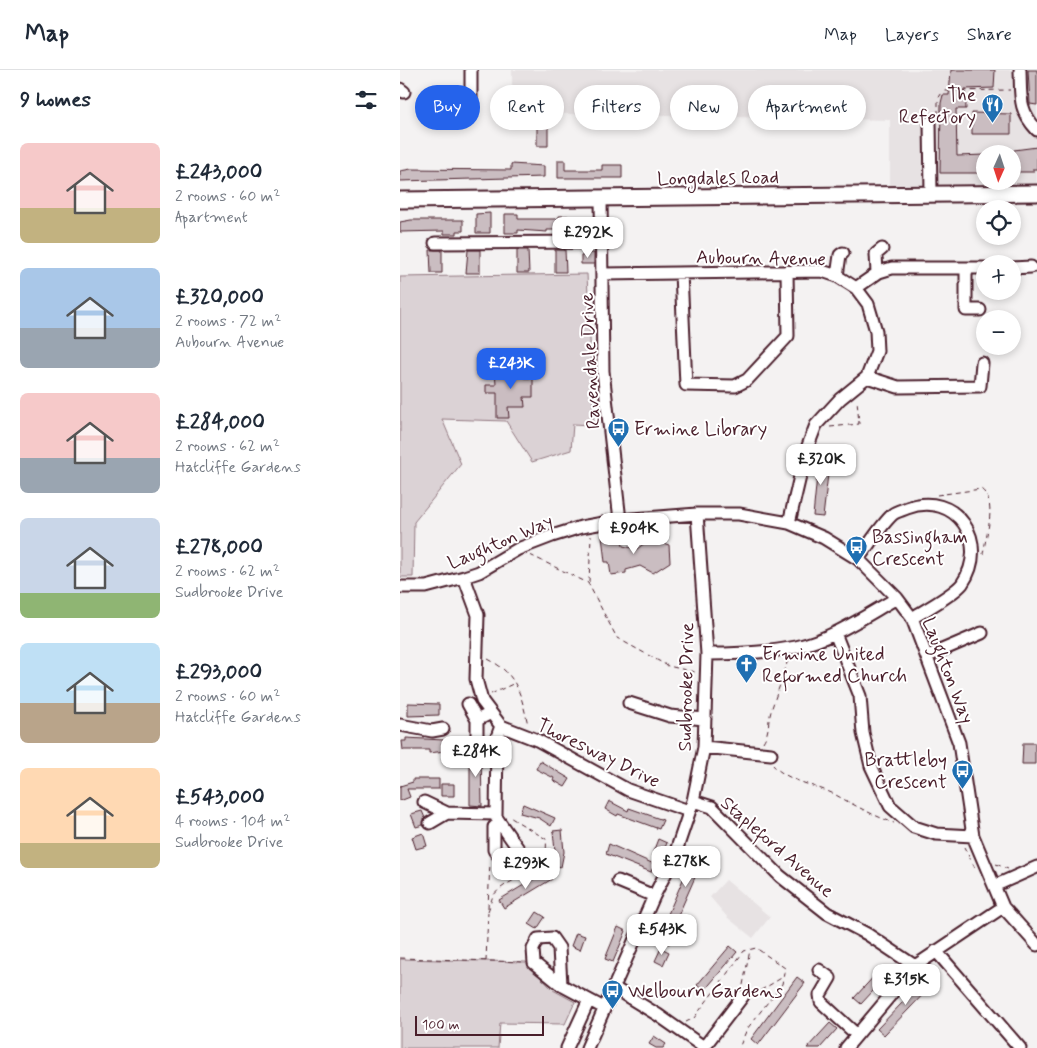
<!DOCTYPE html>
<html lang="en">
<head>
<meta charset="utf-8">
<style>
  body { margin:0; font-family:Mynerve,sans-serif; background:#f2f2f3; color:#1f2937; height:100vh; display:flex; flex-direction:column; font-size:19px; white-space:nowrap }
  * { box-sizing:border-box; margin:0 }
  p { font-size:16px; color:#747a83 }
  .icon { flex:none; width:28px; height:28px; fill:none; stroke:currentColor; stroke-width:2; stroke-linecap:round; stroke-linejoin:round }
  .map { position:relative; flex:1; overflow:hidden }
  .panel { display:flex; flex-direction:column; background:#fff; width:400px }
  .panel>* { flex:none }
  .banner { position:absolute; left:15px; top:15px; width:475px; height:45px; display:flex; gap:10px }
  .needle { width:32px; rotate:183deg }
  .buttons { position:absolute; left:576px; top:75px; display:grid; gap:10px }
  .buttons a { display:grid; place-items:center; width:45px; height:45px; border-radius:50%; background:#fff; box-shadow:0 2px 8px #0003; font-size:25px }
  .scale { position:absolute; left:15px; bottom:12px; width:129px; box-sizing:border-box; padding-left:5px; border:2px solid #4a1f2b; border-top:0; font-size:14px; line-height:18px; white-space:nowrap; color:#4a1f2b; -webkit-text-stroke:4px #fff; paint-order:stroke }
  .price { position:absolute; translate:-50% -42px; padding:0 11px; border-radius:10px; background:#fff; color:#222; font-size:16px; line-height:32px; filter:drop-shadow(0 1px 2px #0008) }
  .price::after { content:''; position:absolute; left:50%; top:30px; width:15px; height:11px; margin-left:-8px; background:inherit; clip-path:polygon(0 0,100% 0,50% 100%) }
  .price.selected { background:#2563eb; color:#fff }
  ul { padding:0; list-style:none }
  li { display:flex; align-items:center; gap:15px; height:125px; padding:0 20px }
  li span { display:grid; place-items:center; flex:none; width:140px; height:100px; border-radius:8px; color:#555 }
  li>.icon { margin-inline-start:auto }
  span .icon { width:60px; height:60px; fill:#fffc; stroke-width:1 }
  li b { font-size:21px }
  h2 { display:flex; justify-content:space-between; align-items:center; height:60px; padding:0 20px; font-size:21px }
  .chip { padding:0 18px; border-radius:22px; background:#fff; box-shadow:0 2px 8px #0003; font-size:18px; line-height:45px }
  .chip.selected { background:#2563eb; color:#fff }
  header { display:flex; align-items:center; gap:30px; box-sizing:border-box; height:70px; padding:0 25px; background:#fff; border-bottom:1px solid #e0e1e3 }
  header strong { font-size:24px }
  nav { display:flex; gap:28px; margin-inline-start:auto; font-size:18px }
  main { display:flex; flex:1; min-height:0 }
  .map>svg:first-child { display:block }
  .built { fill:#e7e2e3; fill-rule:evenodd }
  .green { fill:#dbd2d5; stroke:#927880 }
  .building { fill:#cabdc1; stroke:#4a1f2b }
  .lines { fill:none; stroke-linecap:round; stroke-linejoin:round }
  .minor-casing { stroke:#4a1f2b; stroke-width:15 }
  .major-casing { stroke:#4a1f2b; stroke-width:19 }
  .path { stroke:#4a1f2b; stroke-width:1; stroke-dasharray:5 4; stroke-linecap:butt }
  .minor { stroke:#fff; stroke-width:11 }
  .major { stroke:#fff; stroke-width:15 }
  .labels { text-anchor:middle; stroke-width:4; stroke-linejoin:round; paint-order:stroke }
  .poi-label { font-size:19px; fill:#4a1f2b; stroke:#fff; text-anchor:start }
  .street-label { font-size:19px; fill:#4a1f2b; stroke:#fff }
</style>
</head>
<body>
<header>
<strong>Map</strong>
<nav><a>Map</a><a>Layers</a><a>Share</a></nav>
</header>
<main>
<section class="panel">
<h2>9 homes<svg class="icon" aria-label="filters" viewBox="0 0 24 24"><path d="M4 7h16M4 17h16"/><circle cx="9" cy="7" r="2"/><circle cx="15" cy="17" r="2"/></svg></h2>
<ul>
<li><span style="background:linear-gradient(#f6c9c9 65%,#c2b280 0)"><svg class="icon" aria-label="home" viewBox="0 0 24 24"><path d="M3 11l9-7 9 7M6 9v11h12V9"/></svg></span><div><b>£243,000</b><p>2 rooms · 60 m²</p><p>Apartment</p></div></li>
<li><span style="background:linear-gradient(#a9c7e8 60%,#9aa5b1 0)"><svg class="icon" aria-label="home" viewBox="0 0 24 24"><path d="M3 11l9-7 9 7M6 9v11h12V9"/></svg></span><div><b>£320,000</b><p>2 rooms · 72 m²</p><p>Aubourn Avenue</p></div></li>
<li><span style="background:linear-gradient(#f6c9c9 65%,#9aa5b1 0)"><svg class="icon" aria-label="home" viewBox="0 0 24 24"><path d="M3 11l9-7 9 7M6 9v11h12V9"/></svg></span><div><b>£284,000</b><p>2 rooms · 62 m²</p><p>Hatcliffe Gardens</p></div></li>
<li><span style="background:linear-gradient(#c9d6e8 75%,#8fb573 0)"><svg class="icon" aria-label="home" viewBox="0 0 24 24"><path d="M3 11l9-7 9 7M6 9v11h12V9"/></svg></span><div><b>£278,000</b><p>2 rooms · 62 m²</p><p>Sudbrooke Drive</p></div></li>
<li><span style="background:linear-gradient(#bfe0f5 60%,#b9a48a 0)"><svg class="icon" aria-label="home" viewBox="0 0 24 24"><path d="M3 11l9-7 9 7M6 9v11h12V9"/></svg></span><div><b>£293,000</b><p>2 rooms · 60 m²</p><p>Hatcliffe Gardens</p></div></li>
<li><span style="background:linear-gradient(#ffd9b3 75%,#c2b280 0)"><svg class="icon" aria-label="home" viewBox="0 0 24 24"><path d="M3 11l9-7 9 7M6 9v11h12V9"/></svg></span><div><b>£543,000</b><p>4 rooms · 104 m²</p><p>Sudbrooke Drive</p></div></li>
</ul>
</section>
<div class="map">
<svg width="637" height="978" viewBox="0 0 637 978">
  <rect width="100%" height="100%" fill="#f4f2f2"/>
  <filter id="ink" filterUnits="userSpaceOnUse"><feTurbulence type="fractalNoise" baseFrequency=".02" numOctaves="2"/><feDisplacementMap in="SourceGraphic" scale="10" xChannelSelector="R" yChannelSelector="G"/><feConvolveMatrix kernelMatrix="1 2 1 2 8 2 1 2 1" color-interpolation-filters="sRGB"/></filter>
  <g filter="url(#ink)">
    <path class="built" d="M112 0H637V114L490 115V50L112 43ZM585 84H612V111H585Z
      M326 810 370 847 353 868 328 848 310 827Z"/>
    <path class="green" d="M187 204 194 355 173 354 171 380 132 392 106 351 42 349 61 394 14 452 13 507H0V207Z
      M0 889 126 892 153 920 175 932 165 954 100 953 98 978H0Z"/>
    <path class="building" d="M551 0H595L594 18 565 19 566 39H556L557 86 585 85V103H540L541 33 543 25H549Z
      M628 0H637V35L630 34Z
      M572 43 611 44V64H572Z
      M137 50H148V76H137Z
      M637 77V99H633V102H612L614 80Z
      M158 90H165V100H202V95H222V108H158Z
      M111 94 144 96V107L0 111V101L11 99 111 100Z
      M90 143V163H76V144Z
      M105 144H118V149H154L159 148V146H168V153L166 160H147V162L118 160V163H105Z
      M11 150H63V161H57V164H44V161L0 162V152Z
      M30 180H42V203H31Z
      M68 180H80V203H66Z
      M117 180H128L129 203H117Z
      M155 180H165L166 202H155Z
      M186 183H194V194H181V186L186 185Z
      M95 299H124V308H133V327H124L125 337H108L109 348H97V323H86V315H96Z
      M419 386 430 387 423 447 413 446Z
      M221 464 223 476 237 479 250 469 269 475 270 492 253 503 240 496 226 500V503L211 505 209 492H205L202 466Z
      M8 633 39 634V645L8 646Z
      M6 668 44 670 45 681 29 683V680H3L2 671H6Z
      M623 673H635V694H622Z
      M70 680H81L82 736 70 735Z
      M140 691 170 709 165 717 153 710 154 708 136 699Z
      M13 709H39V719H7L10 727 0 731V716L13 712Z
      M41 714H54V726H41Z
      M209 731 228 741 229 738 263 750 259 759 218 744 217 746 205 739Z
      M123 734 155 748 151 756 139 748 120 743Z
      M22 741 25 748 23 755 16 757 11 744Z
      M162 760 164 782 161 797 152 795 155 781 153 761Z
      M23 763 27 776 16 779 12 767Z
      M258 769 267 773 261 786 253 782Z
      M209 774 254 794 251 802 206 784Z
      M305 783 311 790 296 805 274 855 265 851 288 798Z
      M147 801 152 809 104 838 99 830Z
      M137 842 145 847 137 859 129 854Z
      M218 857 226 861 213 892 205 889Z
      M267 857 275 861 269 874 261 870Z
      M176 863 185 866 180 880 171 876Z
      M330 876 337 882 304 921 297 915Z
      M261 878 269 882 263 895 255 891Z
      M478 902 485 908 461 934 454 928Z
      M528 906 534 913 484 965 477 959Z
      M397 907 405 913 358 975 351 969Z
      M430 953 437 959 420 978H407Z
      M254 966 266 974 263 978H256L249 974Z"/>
    <g class="lines">
      <defs>
        <path id="minor" d="M620 0C621 26 618 40 637 60
          M0 19 4 22
          M71 28V0
          M530 52 531 123
          M201 128 203 301 220 450
          M35 173 202 172
          M566 198V240H580
          M612 198 631 197
          M281 203 286 315 335 316 347 310 388 266 387 201
          M477 203 476 184 482 179
          M203 204 422 201 437 206 456 218 468 234 476 261 477 281 467 307 440 329 416 355 406 381 389 453
          M437 206 440 185 443 183
          M456 218 479 202 492 198H585
          M467 307 498 317 580 316 582 293
          M458 489C469 475 480 456 493 444 497 441 503 440 507 438 556 420 591 472 562 514 553 525 525 540 512 548
          M64 507 78 545 76 609 82 631 101 656 137 670 228 720 289 741
          M0 517H26L64 507 79 502 118 479 152 466 181 457 220 450 297 444H339L389 453 424 468 458 489 497 528 512 548 559 673 573 766 603 837 637 875
          M435 563 460 626 463 663 471 696 490 736 514 757 536 764 573 766
          M307 584C337 584 366 583 396 577 432 569 465 546 497 528
          M528 586 582 563
          M229 633 270 646 305 649
          M68 634 77 650
          M0 655 32 661 43 659
          M77 674V650L91 643
          M304 677 371 684
          M293 731 312 737 380 806 427 843 467 864 515 896
          M24 732 47 743 96 744
          M30 753 47 743
          M100 753 94 757V780L102 790 113 789 119 780 96 747 97 667 101 656
          M218 811 254 826
          M594 816 637 797
          M536 881 620 978
          M419 900 430 908 420 925 421 932 457 965
          M161 915 159 878 152 868 138 869 133 879 134 893 161 915 204 938
          M214 918 258 945 305 978
          M304 977 343 926
          M167 978 189 930
          M187 978 254 826 274 787 293 731 304 677 307 584 297 444
          M446 978 515 896 603 837"/>
        <path id="major" d="M0 130 637 123"/>
      </defs>
      <use href="#minor" class="minor-casing"/>
      <use href="#major" class="major-casing"/>
      <path class="path" d="M538 45V29L543 21 610 20
        M430 357 459 354 457 330
        M537 425 581 419C598 432 586 465 583 484
        M130 485 188 513 217 568 268 596 295 602
        M189 512 191 466
        M88 589C117 604 121 624 128 655
        M91 624 115 613
        M363 672C368 664 368 659 369 650 373 629 384 609 388 588
        M372 694C386 711 415 715 434 724 454 735 472 745 494 753
        M564 777 575 798
        M596 794 608 799
        M88 838 90 792
        M88 841C90 837 91 830 93 826 110 803 151 807 146 769L108 746
        M0 888 124 892
        M86 891 88 842
        M321 913 333 923
        M343 915 350 880
        M353 925 383 907
        M286 952 294 948 344 881 356 878 385 898 382 914 347 959 339 978"/>
      <use href="#minor" class="minor"/>
      <use href="#major" class="major"/>
    </g>
  </g>
  <defs>
    <symbol id="restaurant-pin" viewBox="-11 -11 22 30"><path d="M0 17L-7.5 6A9.5 9.5 0 1 1 7.5 6Z" fill="#1f6fb2" stroke="#fff"/><path d="M-5-6h1v4h1v-4h1v4h1v-4h1v5L-1.5 .5V6h-2V.5L-5-1ZM5-6V6H3V1.5H1.5Q1.5-4 5-6Z" fill="#fff"/></symbol>
    <symbol id="bus-pin" viewBox="-11 -11 22 30"><path d="M0 17L-7.5 6A9.5 9.5 0 1 1 7.5 6Z" fill="#1f6fb2" stroke="#fff"/><path d="M-5-6H5V4H4V6H2V4H-2V6H-4V4H-5ZM-3.5-4V0h7V-4ZM-3.5 1.2v1.5H-2V1.2ZM2 1.2v1.5H3.5V1.2Z" fill="#fff"/></symbol>
    <symbol id="church-pin" viewBox="-11 -11 22 30"><path d="M0 17L-7.5 6A9.5 9.5 0 1 1 7.5 6Z" fill="#1f6fb2" stroke="#fff"/><path d="M-1.2-6h2.4v3.5h3.3v2.4h-3.3V6h-2.4V-.1h-3.3v-2.4h3.3Z" fill="#fff"/></symbol>
  </defs>
  <g fill-rule="evenodd">
    <use href="#restaurant-pin" x="580" y="22" width="25" height="34"/>
    <use href="#bus-pin" x="206" y="346" width="25" height="34"/>
    <use href="#bus-pin" x="444" y="464" width="25" height="34"/>
    <use href="#church-pin" x="334" y="582" width="25" height="34"/>
    <use href="#bus-pin" x="550" y="688" width="25" height="34"/>
    <use href="#bus-pin" x="200" y="908" width="25" height="34"/>
  </g>
  <g class="labels">
    <g class="poi-label">
      <text x="576" y="31" text-anchor="end">The<tspan x="576" dy="22">Refectory</tspan></text>
      <text x="234" y="365">Ermine Library</text>
      <text x="472" y="473">Bassingham<tspan x="472" dy="22">Crescent</tspan></text>
      <text x="362" y="590">Ermine United<tspan x="362" dy="22">Reformed Church</tspan></text>
      <text x="547" y="696" text-anchor="end">Brattleby<tspan x="547" dy="22">Crescent</tspan></text>
      <text x="228" y="927">Welbourn Gardens</text>
    </g>
    <g class="street-label">
      <text transform="translate(318 107) rotate(-1)" y="7">Longdales Road</text>
      <text transform="translate(361 187) rotate(1)" y="7">Aubourn Avenue</text>
      <text transform="translate(189 291) rotate(-93)" y="7">Ravendale Drive</text>
      <text transform="translate(100 471) rotate(-23)" y="7">Laughton Way</text>
      <text transform="translate(549 600) rotate(69)" y="7">Laughton Way</text>
      <text transform="translate(285 617) rotate(-89)" y="7">Sudbrooke Drive</text>
      <text transform="translate(199 682) rotate(26)" y="7">Thoresway Drive</text>
      <text transform="translate(378 776) rotate(41)" y="7">Stapleford Avenue</text>
    </g>
  </g>
</svg>
<div class="buttons">
<a><svg class="needle" viewBox="-14 -14 28 28"><path d="M0-13l5 13h-10z" fill="#e53935"/><path d="M0 13l5-13h-10z" fill="#747a83"/></svg></a>
<a><svg class="icon" aria-label="locate" viewBox="0 0 24 24"><circle cx="12" cy="12" r="6"/><path d="M12 2v4M12 18v4M2 12h4M18 12h4"/></svg></a>
<a>+</a>
<a>−</a>
</div>
<div class="scale">100 m</div>
<b class="price" style="left:188px;top:189px">£292K</b>
<b class="price selected" style="left:111px;top:320px">£243K</b>
<b class="price" style="left:421px;top:416px">£320K</b>
<b class="price" style="left:234px;top:485px">£904K</b>
<b class="price" style="left:76px;top:708px">£284K</b>
<b class="price" style="left:286px;top:818px">£278K</b>
<b class="price" style="left:126px;top:820px">£293K</b>
<b class="price" style="left:262px;top:886px">£543K</b>
<b class="price" style="left:506px;top:936px">£315K</b>
<div class="banner">
<a class="chip selected">Buy</a>
<a class="chip">Rent</a>
<a class="chip">Filters</a>
<a class="chip">New</a>
<a class="chip">Apartment</a>
</div>
</div>
</main>
</body>
</html>
